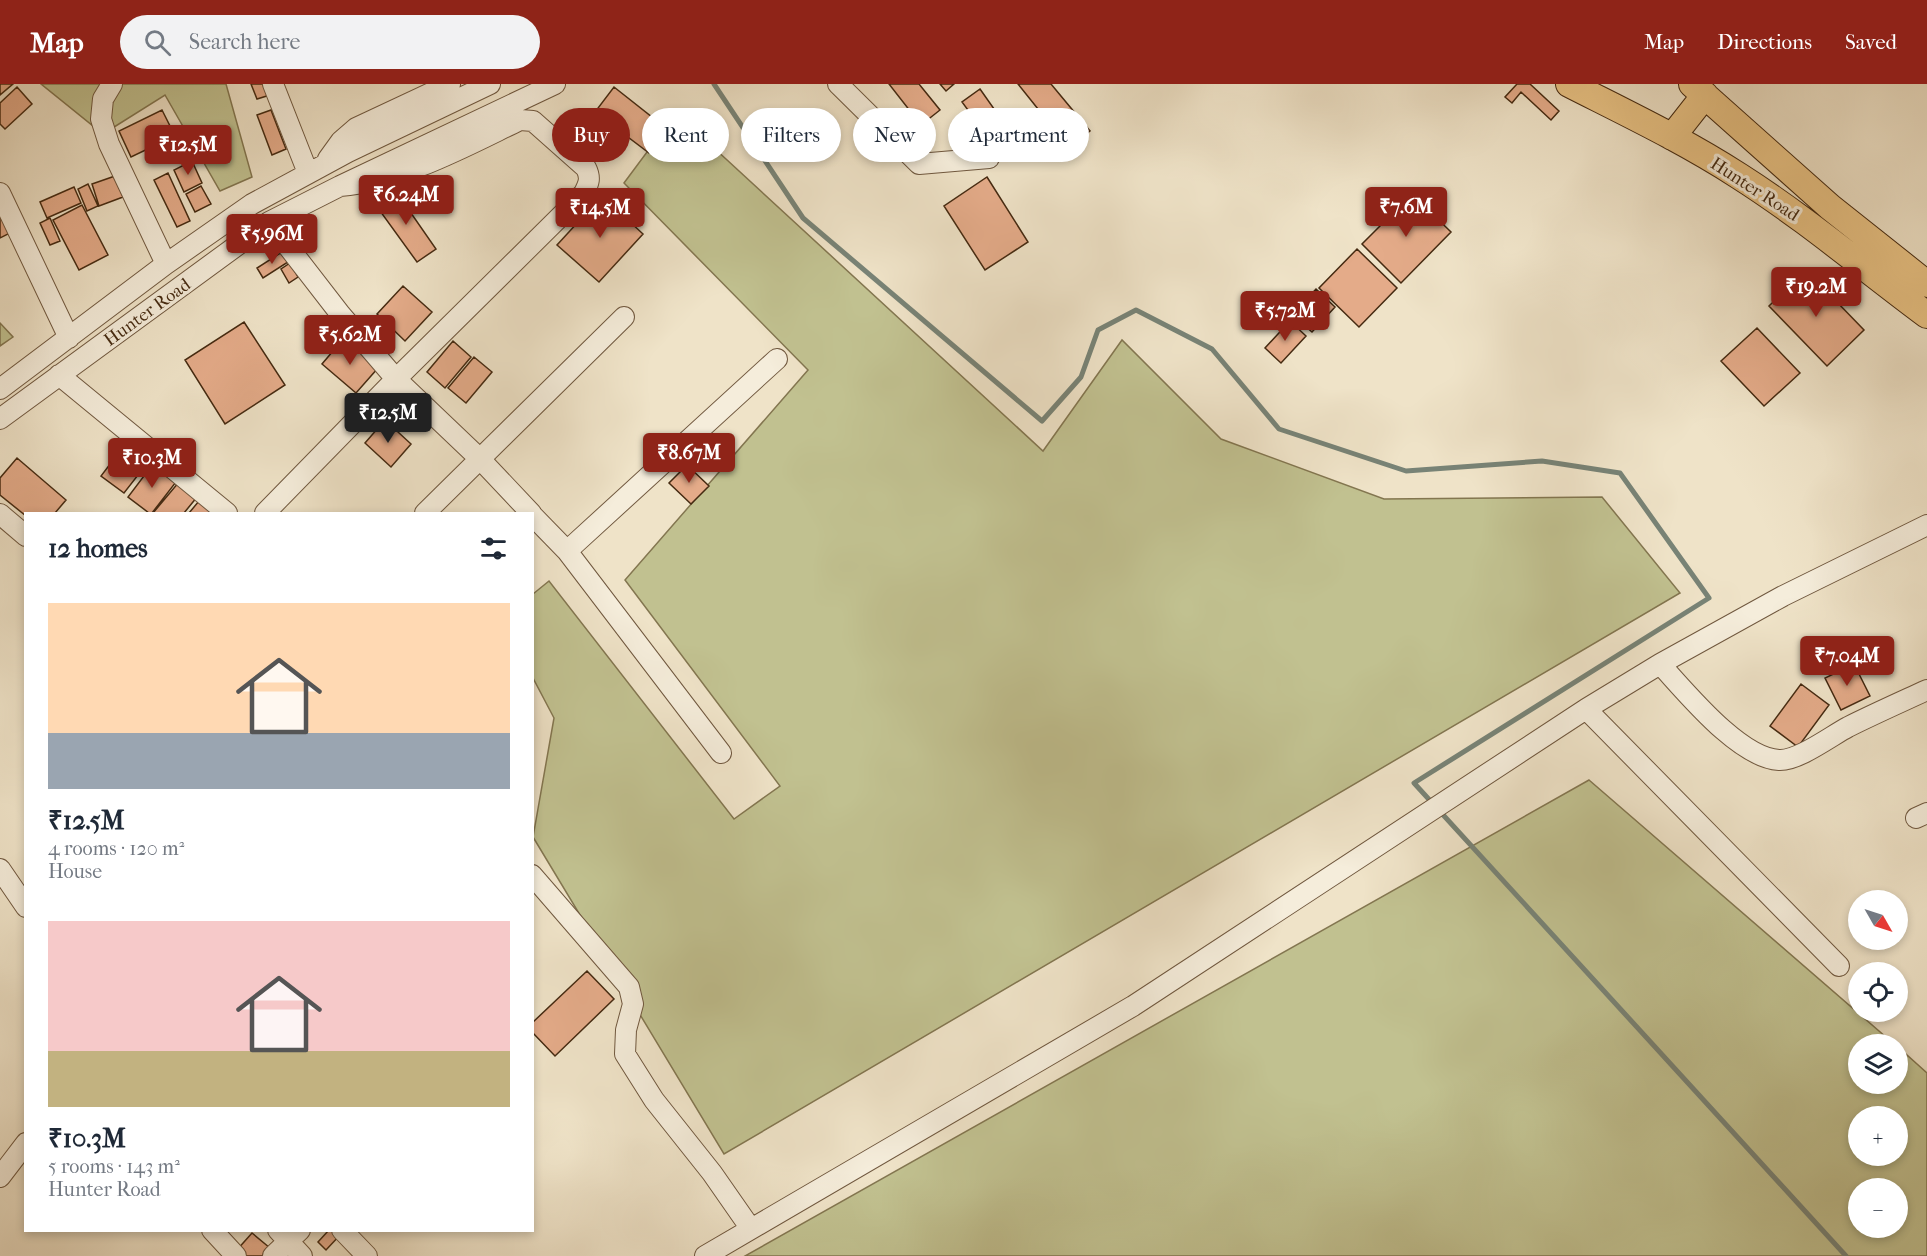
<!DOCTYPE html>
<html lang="en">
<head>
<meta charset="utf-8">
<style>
  body { margin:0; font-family:"IM FELL French Canon",serif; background:#f2f2f3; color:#1f2937; height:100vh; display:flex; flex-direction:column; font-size:22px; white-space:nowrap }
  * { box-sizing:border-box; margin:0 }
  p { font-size:20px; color:#747a83 }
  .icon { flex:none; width:33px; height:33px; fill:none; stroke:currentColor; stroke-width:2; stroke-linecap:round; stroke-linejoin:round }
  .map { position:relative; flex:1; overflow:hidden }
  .panel { position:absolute; left:24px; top:428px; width:510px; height:720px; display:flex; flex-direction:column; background:#fff; border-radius:0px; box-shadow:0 3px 9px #0003 }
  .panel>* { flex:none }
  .banner { position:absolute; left:552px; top:24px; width:570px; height:54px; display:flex; gap:12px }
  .needle { width:39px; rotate:129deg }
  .buttons { position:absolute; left:1848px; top:806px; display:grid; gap:12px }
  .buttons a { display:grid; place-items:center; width:60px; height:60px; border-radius:50%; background:#fff; box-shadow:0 3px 9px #0003; font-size:30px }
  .price { position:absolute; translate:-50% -51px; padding:0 14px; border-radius:6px; background:#8f2418; color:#fff; font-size:20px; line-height:39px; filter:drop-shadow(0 2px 3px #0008) }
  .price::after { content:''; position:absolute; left:50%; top:36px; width:18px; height:14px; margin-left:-9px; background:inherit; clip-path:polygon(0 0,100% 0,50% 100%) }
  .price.current { background:#222; color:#fff }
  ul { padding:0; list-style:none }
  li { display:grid; align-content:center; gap:12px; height:318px; padding:0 24px }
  li span { display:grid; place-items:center; height:186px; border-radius:0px; color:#555 }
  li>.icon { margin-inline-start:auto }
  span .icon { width:108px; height:108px; fill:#fffc; stroke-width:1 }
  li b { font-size:26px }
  h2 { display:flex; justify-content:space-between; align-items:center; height:72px; padding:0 24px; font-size:26px }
  .chip { padding:0 21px; border-radius:27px; background:#fff; box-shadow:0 3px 9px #0003; font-size:21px; line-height:54px }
  .chip.current { background:#8f2418; color:#fff }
  header { display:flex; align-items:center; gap:36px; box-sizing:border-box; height:84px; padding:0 30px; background:#8f2418; color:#fff }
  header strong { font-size:28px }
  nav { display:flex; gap:33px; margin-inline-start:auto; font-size:21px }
  .search { width:420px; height:54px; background:#f2f2f3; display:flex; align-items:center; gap:15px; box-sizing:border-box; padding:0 21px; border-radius:33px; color:#747a83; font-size:22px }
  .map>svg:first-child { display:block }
  .green { fill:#c1c190; stroke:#837650; stroke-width:1.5; fill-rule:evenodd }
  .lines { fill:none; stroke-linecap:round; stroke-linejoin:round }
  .stream { stroke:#788376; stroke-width:5 }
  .building { fill:#e4ab89; stroke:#452a11; stroke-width:1.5 }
  .minor-casing { stroke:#70583f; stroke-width:22 }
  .major-casing { stroke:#452a11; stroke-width:28 }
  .minor { stroke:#f5eddb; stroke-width:20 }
  .major { stroke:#e8c284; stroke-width:26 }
  .labels { text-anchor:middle; stroke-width:6; stroke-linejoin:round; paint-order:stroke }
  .street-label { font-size:18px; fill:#452a11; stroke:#f5eddb }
</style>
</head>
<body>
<header>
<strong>Map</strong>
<div class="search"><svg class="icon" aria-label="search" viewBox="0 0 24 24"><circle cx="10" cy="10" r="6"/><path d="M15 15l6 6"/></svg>Search here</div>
<nav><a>Map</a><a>Directions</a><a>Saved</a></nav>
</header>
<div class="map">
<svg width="1927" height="1172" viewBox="0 0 1927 1172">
  <rect width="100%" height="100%" fill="#efe3c8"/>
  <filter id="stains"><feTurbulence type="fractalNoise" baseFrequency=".00333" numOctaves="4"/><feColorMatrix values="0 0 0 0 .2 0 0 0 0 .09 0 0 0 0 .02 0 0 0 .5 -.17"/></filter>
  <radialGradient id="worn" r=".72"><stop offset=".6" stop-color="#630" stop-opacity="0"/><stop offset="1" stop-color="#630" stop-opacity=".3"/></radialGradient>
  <path class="green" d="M41 0H226L252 93 220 107 165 11 103 50Z
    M676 29 1043 367 1122 256 1221 355 1384 415 1602 413 1680 509 724 1070 533 753 554 634 533 594V510L549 497 734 735 780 702 625 496 808 286 624 99Z
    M0 239 13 253 0 262Z
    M1589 696 1894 960H1858V999H1898V963L1927 989V1172H745ZM1858 1032H1898V1071H1858ZM1858 1104H1898V1143H1858Z"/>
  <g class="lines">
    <path class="stream" d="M714 0 803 134 1042 337 1081 293 1098 246 1136 226 1212 265 1279 345 1406 387 1542 377 1620 389 1709 514 1414 699 1846 1172"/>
  </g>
  <path class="building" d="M0 0H13L0 11Z
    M251 0H265L270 11 257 15Z
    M889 0H919L940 26 921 41Z
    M940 0H954L946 7Z
    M1018 0H1051L1090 47 1063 69 1036 36 1042 30Z
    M1517 0H1530L1559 27 1551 36 1521 8 1512 19 1505 13Z
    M17 3 32 20 5 45 0 40V19Z
    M614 3 667 45 649 69 595 28Z
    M980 5 1004 39 987 52 962 18Z
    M162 26 175 52 131 73 119 47Z
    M271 26 286 65 272 71 257 31Z
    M192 77 202 99 184 108 174 86Z
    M168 89 190 137 177 143 154 96Z
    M115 92 123 113 99 122 92 100Z
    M987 93 1028 158 985 186 944 122Z
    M88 100 98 122 87 127 78 105Z
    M201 102 211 120 195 128 186 110Z
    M74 103 81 119 47 134 40 118Z
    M395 106 436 165 417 178 375 120Z
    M1412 110 1451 148 1401 199 1362 160Z
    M602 112 643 150 599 198 557 161Z
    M82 121 108 171 79 186 53 136Z
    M0 126 12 148 0 154Z
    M50 134 60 157 50 161 40 139Z
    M1357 165 1397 204 1359 243 1319 204Z
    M282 168 288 178 263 194 257 184Z
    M290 179 298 193 289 199 281 185Z
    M1806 186 1864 246 1827 282 1769 222Z
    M403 202 432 228 405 257 377 230Z
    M1316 205 1335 223 1312 248 1292 231Z
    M1290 237 1306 252 1281 279 1265 264Z
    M244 238 285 301 225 340 185 276Z
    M1757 244 1800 289 1764 322 1721 277Z
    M344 254 378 284 356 309 322 280Z
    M453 257 471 273 445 304 427 288Z
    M474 273 492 288 466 319 448 304Z
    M385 336 411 360 391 383 365 359Z
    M126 359 149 377 124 409 101 392Z
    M17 374 66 416 55 429H26V432L0 411V394Z
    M153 380 176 398 152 429H149L128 413Z
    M687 381 709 402 691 420 669 399Z
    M179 398 197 413 184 429H153Z
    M199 417 213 429H189Z
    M1854 580 1870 612 1841 626 1825 594Z
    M1801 600 1829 621 1798 663 1770 642Z
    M587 887 614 915 555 972 532 948V939Z
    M329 1146H334L340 1151 326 1166 318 1158Z
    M252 1149 270 1164 263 1172H242L236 1167Z"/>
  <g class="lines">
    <defs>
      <path id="minor" d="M112 0 103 15 101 35 109 60 166 180
        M273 0 308 89
        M838 0 919 80 989 74
        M328 75 341 57 356 44 450 0
        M0 109 69 254
        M269 138 341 231 396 295 480 375 531 429
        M59 291 227 429
        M0 305 166 180 252 120 348 68 490 0
        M0 335 269 138 340 102 555 0
        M265 429 396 295 584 109C589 99 591 94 586 84L533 37 520 36C464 63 403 97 340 102
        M425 429 624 233
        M0 430 26 452
        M532 431 567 467 721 669
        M567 467 777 275
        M1660 580C1686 608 1739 674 1779 676 1798 677 1831 652 1848 643 1874 630 1901 618 1927 606
        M1586 625 1839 882
        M1916 734 1927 729
        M0 785 26 823
        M532 791 629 903 633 920 626 946 625 970 654 1016 712 1089 751 1145
        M0 1093 26 1059
        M212 1146 236 1172
        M278 1146 302 1172
        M342 1146 367 1172
        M273 1172 300 1146
        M705 1172 1133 922 1586 625 1660 580 1783 512 1927 441"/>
      <path id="major" d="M1569 0C1626 29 1685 57 1739 92 1805 134 1865 185 1927 231
        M1692 0 1830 123 1927 200
        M1672 53 1705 11"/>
    </defs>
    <use href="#minor" class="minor-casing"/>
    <use href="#major" class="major-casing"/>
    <use href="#minor" class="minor"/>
    <use href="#major" class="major"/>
  </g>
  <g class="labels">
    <g class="street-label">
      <text transform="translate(1755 105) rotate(33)" y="6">Hunter Road</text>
      <text transform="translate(147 228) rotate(-36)" y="6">Hunter Road</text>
    </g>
  </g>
  <rect width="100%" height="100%" filter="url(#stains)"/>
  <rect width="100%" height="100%" fill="url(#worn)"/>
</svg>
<div class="buttons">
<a><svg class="needle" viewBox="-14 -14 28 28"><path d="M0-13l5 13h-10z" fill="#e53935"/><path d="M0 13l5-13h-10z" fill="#747a83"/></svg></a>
<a><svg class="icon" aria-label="locate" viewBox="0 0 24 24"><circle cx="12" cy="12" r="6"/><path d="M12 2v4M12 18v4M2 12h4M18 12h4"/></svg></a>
<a><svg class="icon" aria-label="layers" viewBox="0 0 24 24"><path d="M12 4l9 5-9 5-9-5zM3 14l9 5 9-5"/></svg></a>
<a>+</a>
<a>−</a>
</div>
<b class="price" style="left:188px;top:92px">₹12.5M</b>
<b class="price" style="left:406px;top:142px">₹6.24M</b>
<b class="price" style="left:1406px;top:154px">₹7.6M</b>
<b class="price" style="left:600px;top:155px">₹14.5M</b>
<b class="price" style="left:272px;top:181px">₹5.96M</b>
<b class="price" style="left:1816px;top:234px">₹19.2M</b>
<b class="price" style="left:1285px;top:258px">₹5.72M</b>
<b class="price" style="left:350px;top:282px">₹5.62M</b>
<b class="price current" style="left:388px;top:360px">₹12.5M</b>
<b class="price" style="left:689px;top:400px">₹8.67M</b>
<b class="price" style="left:152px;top:405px">₹10.3M</b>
<b class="price" style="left:1847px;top:603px">₹7.04M</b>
<div class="banner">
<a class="chip current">Buy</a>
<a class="chip">Rent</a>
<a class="chip">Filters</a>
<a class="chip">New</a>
<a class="chip">Apartment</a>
</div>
<section class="panel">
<h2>12 homes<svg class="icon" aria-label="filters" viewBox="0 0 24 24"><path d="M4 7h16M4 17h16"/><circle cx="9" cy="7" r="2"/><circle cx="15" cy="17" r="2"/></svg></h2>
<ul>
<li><span style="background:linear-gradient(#ffd9b3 70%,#9aa5b1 0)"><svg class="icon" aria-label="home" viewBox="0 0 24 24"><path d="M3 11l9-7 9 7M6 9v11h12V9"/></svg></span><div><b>₹12.5M</b><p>4 rooms · 120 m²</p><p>House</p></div></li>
<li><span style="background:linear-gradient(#f6c9c9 70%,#c2b280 0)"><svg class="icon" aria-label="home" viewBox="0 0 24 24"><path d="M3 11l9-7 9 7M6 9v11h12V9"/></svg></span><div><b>₹10.3M</b><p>5 rooms · 143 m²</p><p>Hunter Road</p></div></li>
</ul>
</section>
</div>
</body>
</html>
